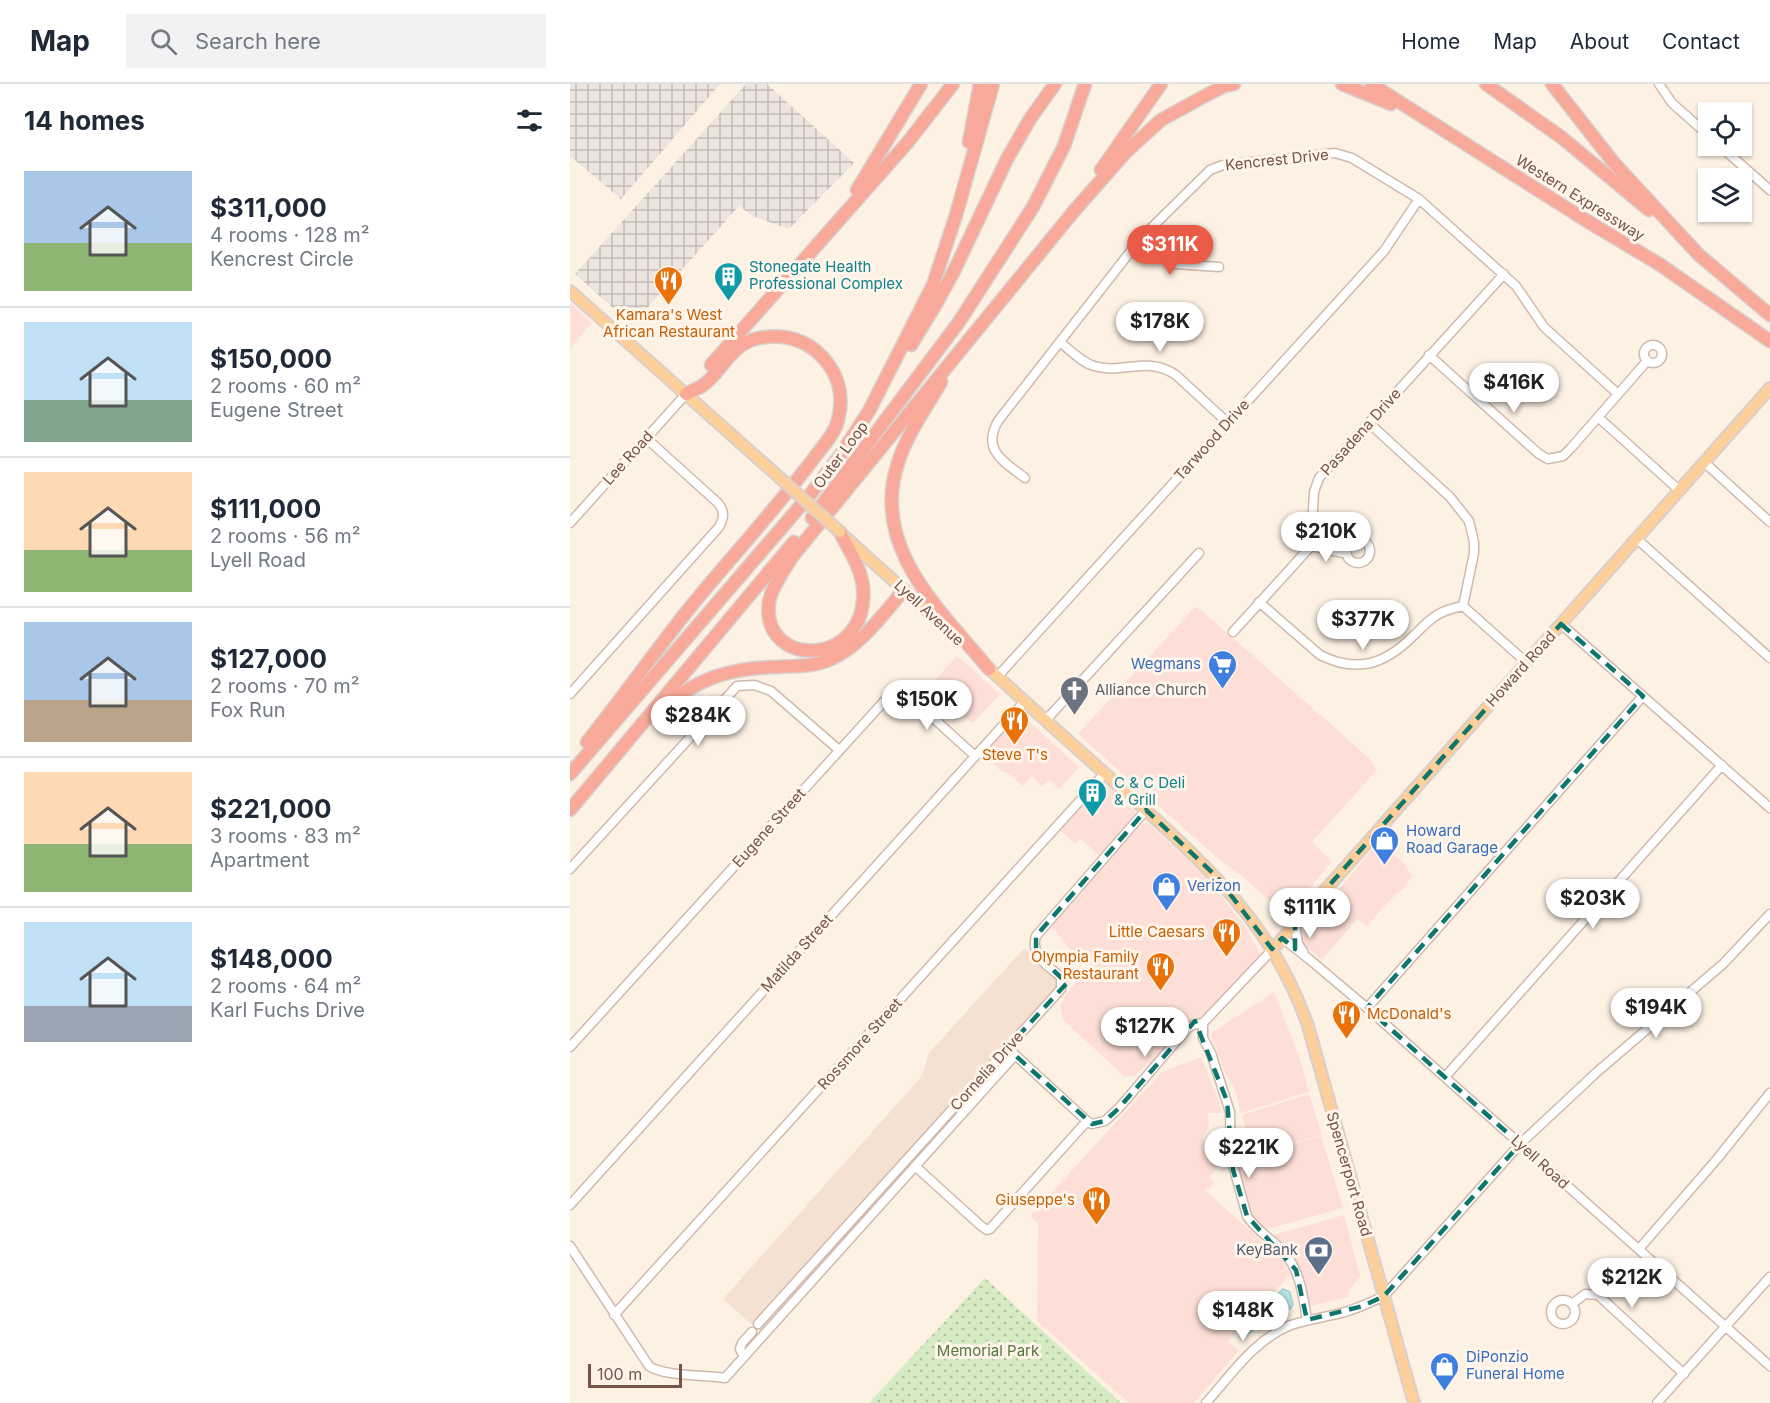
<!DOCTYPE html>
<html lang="en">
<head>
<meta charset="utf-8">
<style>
  body { margin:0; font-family:Inter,sans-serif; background:#f2f2f3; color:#1f2937; height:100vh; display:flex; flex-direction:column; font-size:22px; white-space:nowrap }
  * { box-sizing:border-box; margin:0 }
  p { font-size:20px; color:#747a83 }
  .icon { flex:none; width:33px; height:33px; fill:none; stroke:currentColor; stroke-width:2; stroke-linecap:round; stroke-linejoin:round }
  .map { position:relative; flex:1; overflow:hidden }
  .drawer { display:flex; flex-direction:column; background:#fff; width:570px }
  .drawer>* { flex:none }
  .controls { position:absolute; left:1128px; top:18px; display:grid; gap:12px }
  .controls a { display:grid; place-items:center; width:54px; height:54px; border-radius:0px; background:#fff; box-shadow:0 2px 4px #0004; font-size:30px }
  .scale { position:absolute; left:18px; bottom:15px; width:94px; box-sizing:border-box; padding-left:6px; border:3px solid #765449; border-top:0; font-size:16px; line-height:21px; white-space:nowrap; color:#765449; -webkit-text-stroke:4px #fff5ea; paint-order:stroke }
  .price { position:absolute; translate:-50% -51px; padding:0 14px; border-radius:21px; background:#fff; color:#222; font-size:20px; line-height:39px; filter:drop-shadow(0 2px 3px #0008) }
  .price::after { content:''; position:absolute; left:50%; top:36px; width:18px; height:14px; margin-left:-9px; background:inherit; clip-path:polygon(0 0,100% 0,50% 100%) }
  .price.on { background:#e95b46; color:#fff }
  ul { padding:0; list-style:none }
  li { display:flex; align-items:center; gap:18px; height:150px; padding:0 24px }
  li+li { border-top:2px solid #e0e1e3 }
  li span { display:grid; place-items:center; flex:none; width:168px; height:120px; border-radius:0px; color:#555 }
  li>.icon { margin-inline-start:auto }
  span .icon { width:72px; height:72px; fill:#fffc; stroke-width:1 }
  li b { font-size:26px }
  h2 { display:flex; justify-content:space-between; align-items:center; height:72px; padding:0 24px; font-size:26px }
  header { display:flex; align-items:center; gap:36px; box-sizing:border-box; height:84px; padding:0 30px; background:#fff; border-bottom:2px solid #e0e1e3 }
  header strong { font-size:28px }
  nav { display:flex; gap:33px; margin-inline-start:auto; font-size:21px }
  .search { width:420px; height:54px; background:#f2f2f3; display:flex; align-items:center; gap:15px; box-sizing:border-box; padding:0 21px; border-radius:0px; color:#747a83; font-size:22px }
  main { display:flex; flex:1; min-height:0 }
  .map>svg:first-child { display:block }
  .residential { fill:#f4e1d2 }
  .commercial { fill:#fddfd7 }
  .industrial { fill:url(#industrial-grid) }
  .park { fill:url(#park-dots) }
  .water { fill:url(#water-ripples); stroke:#9ed5d9; stroke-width:1.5 }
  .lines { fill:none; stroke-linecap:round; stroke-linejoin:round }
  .minor-casing { stroke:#d0b9ad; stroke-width:11 }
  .major-casing { stroke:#d9cfcc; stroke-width:14 }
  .highway-casing { stroke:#d9cfcc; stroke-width:15 }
  .minor { stroke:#fff; stroke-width:8 }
  .major { stroke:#fdcf9b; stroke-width:10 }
  .highway { stroke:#f8a999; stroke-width:12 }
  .major-bridge-casing { stroke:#d9cfcc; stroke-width:14; stroke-linecap:butt }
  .major-bridge { stroke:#fdcf9b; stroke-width:10 }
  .marked { fill:none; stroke:#0f766e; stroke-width:4.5; stroke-dasharray:12 8; stroke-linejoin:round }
  .labels { text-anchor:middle; stroke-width:6; stroke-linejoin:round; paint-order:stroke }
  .street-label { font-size:15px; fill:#765449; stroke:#fff5ea }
  .culture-label { font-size:15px; fill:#0d838f; stroke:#fff5ea; text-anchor:start }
  .food-label { font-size:15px; fill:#c56008; stroke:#fff5ea; text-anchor:end }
  .shop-label { font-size:15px; fill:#366cbe; stroke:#fff5ea; text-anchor:start }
  .worship-label { font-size:15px; fill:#5b616d; stroke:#fff5ea; text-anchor:start }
  .service-label { font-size:15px; fill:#4e5e75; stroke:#fff5ea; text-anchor:end }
  .park-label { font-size:15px; fill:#54763e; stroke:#fff5ea }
</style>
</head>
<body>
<header>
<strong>Map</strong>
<div class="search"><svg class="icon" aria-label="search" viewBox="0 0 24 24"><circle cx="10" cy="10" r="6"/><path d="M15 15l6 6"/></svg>Search here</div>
<nav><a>Home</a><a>Map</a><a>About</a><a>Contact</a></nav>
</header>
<main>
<section class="drawer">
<h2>14 homes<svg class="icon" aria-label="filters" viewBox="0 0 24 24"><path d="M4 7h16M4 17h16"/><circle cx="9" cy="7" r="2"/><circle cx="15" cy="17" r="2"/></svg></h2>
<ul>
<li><span style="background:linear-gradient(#a9c7e8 60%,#8fb573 0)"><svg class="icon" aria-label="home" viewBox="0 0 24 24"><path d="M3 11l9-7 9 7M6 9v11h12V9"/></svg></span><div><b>$311,000</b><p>4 rooms · 128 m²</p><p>Kencrest Circle</p></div></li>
<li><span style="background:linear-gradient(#bfe0f5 65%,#7fa58c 0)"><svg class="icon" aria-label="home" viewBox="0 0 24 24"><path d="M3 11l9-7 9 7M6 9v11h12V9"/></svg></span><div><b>$150,000</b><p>2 rooms · 60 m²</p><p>Eugene Street</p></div></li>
<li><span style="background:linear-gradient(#ffd9b3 65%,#8fb573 0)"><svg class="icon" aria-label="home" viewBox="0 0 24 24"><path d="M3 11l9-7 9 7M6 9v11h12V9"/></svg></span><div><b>$111,000</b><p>2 rooms · 56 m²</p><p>Lyell Road</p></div></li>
<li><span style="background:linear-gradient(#a9c7e8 65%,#b9a48a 0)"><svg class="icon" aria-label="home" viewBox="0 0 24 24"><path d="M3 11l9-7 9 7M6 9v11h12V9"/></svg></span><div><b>$127,000</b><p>2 rooms · 70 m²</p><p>Fox Run</p></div></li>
<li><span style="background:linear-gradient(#ffd9b3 60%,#8fb573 0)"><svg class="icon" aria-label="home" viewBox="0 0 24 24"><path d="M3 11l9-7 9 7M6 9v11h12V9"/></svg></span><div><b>$221,000</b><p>3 rooms · 83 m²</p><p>Apartment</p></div></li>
<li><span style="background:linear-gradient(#bfe0f5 70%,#9aa5b1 0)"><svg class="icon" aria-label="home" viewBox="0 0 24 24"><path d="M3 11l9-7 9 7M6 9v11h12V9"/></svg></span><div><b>$148,000</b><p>2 rooms · 64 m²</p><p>Karl Fuchs Drive</p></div></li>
</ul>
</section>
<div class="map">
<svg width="1200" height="1319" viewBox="0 0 1200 1319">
  <defs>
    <pattern id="industrial-grid" width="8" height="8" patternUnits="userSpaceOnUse" patternTransform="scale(1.5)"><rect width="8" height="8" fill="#ece4de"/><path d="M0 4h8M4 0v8" fill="none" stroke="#c4bbb6"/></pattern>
    <pattern id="park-dots" width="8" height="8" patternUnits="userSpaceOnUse" patternTransform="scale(1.5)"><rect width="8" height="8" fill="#d6ebc2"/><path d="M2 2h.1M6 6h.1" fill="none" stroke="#b2c1a0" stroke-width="1.8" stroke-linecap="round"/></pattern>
    <pattern id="water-ripples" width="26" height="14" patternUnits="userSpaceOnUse" patternTransform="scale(1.5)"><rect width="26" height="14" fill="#b8e4e7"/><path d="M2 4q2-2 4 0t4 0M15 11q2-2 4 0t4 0" fill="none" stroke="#9abbbd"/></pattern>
  </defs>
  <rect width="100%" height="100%" fill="#fdf1e4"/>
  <path class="residential" d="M454 864 498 903 190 1248 153 1215 352 992 359 969Z"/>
  <path class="commercial" d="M0 219 22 239 0 264Z
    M625 523 630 525 799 674 807 686 742 758 762 778 724 822 716 826H709L672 792 644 771 508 650Z
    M387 572 430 610 403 639 383 626 371 614 373 606 364 597Z
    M451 630 509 683 489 705 479 696 472 703 462 692 453 702 435 687 432 688 413 670Z
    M532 701 539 703 565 727 566 731 531 773 511 755 505 760 489 745Z
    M576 738 613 771 642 800 674 841 690 869 687 874 587 984 578 979 565 992 555 993 493 936 490 923 496 910 520 883 500 865 480 840 563 747Z
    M809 758 834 779 842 793 833 805 820 816 797 842 787 835 752 876 732 859 730 850Z
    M704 908 730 975 739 1008 671 1029 664 1003 657 993 640 950Z
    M631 973 653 1029H638L639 1043 632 1055 654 1076 639 1093 644 1099 636 1107 712 1175 720 1191 658 1258 669 1266 624 1319H559L467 1237 468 1140 460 1132 592 988Z
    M739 1010 752 1051 683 1070 672 1031Z
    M751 1052 773 1124 695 1146 683 1135 668 1079 673 1074Z
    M774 1131 790 1192 778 1208 779 1213 740 1222 728 1180 717 1166 700 1152Z"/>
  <path class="industrial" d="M0 0H150L51 115 0 72Z
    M176 0H197L284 79 219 145 182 132 169 122 62 241 5 190Z"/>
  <path class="park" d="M415 1194 551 1319H299Z"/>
  <path class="water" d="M713 1205 720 1208 723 1221 720 1225 698 1235 675 1252H670Z"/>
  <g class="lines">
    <defs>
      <path id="minor" d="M1089 0 1102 19 1138 51
        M1150 62 1200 106
        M571 154 595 175 605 180 649 183
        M490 258C500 266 511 278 524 282 554 291 576 271 606 291L658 339
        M1074 270a9 9 0 1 1 18 0a9 9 0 1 1-18 0Z
        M859 271 969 370 978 375 993 372 1001 364 1077 277
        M1028 333 1110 407
        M799 339 880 413 899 437 904 458V469L893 522 957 579
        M1135 379 1200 438
        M455 394C435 378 411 367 428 337L571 154 640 86 653 81 765 69 782 74 849 115 946 202 974 243 1048 310
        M0 439 116 310
        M1067 455 1200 574
        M776 467a12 12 0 1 1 24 0a12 12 0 1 1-24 0Z
        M741 462 777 470
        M689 518 750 571C786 589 814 581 842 553 850 546 857 537 867 531 875 526 883 524 893 522
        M991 540 1200 724
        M663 548 741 462 744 408 749 394 934 190
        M428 592 814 167 849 115
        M0 610 149 443C154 434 155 427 148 419L76 354
        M476 636 629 469
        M0 785 167 602 184 601 201 607 269 666
        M725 840 728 860 733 867
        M712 854 739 875 797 924 1200 1282
        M797 924 1073 612
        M633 939V954L641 969 660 1028 661 1074 677 1132C685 1145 700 1154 711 1165 730 1184 733 1211 737 1236
        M0 963 328 602 405 672
        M442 968 517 1037 522 1040 535 1037 548 1025 617 945 623 941 633 939 702 866
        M875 993 1152 681
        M345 1082 410 1141 417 1146 420 1145 517 1037
        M0 1121 455 617
        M0 1162 79 1282C92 1292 136 1291 155 1294L445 971
        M1069 1165 1147 1075 1200 1009
        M981 1228a12 12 0 1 1 24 0a12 12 0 1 1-24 0Z
        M1002 1220 1015 1210 1028 1211 1114 1290
        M44 1231 535 689
        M188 1240 491 905V893C478 882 460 872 466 852L576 726
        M174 1273 170 1265 172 1259 182 1248
        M636 1319C661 1291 685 1255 721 1241 739 1235 757 1233 775 1228 789 1224 801 1218 814 1212L950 1060 1027 988 1153 880 1200 830
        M1087 1319 1200 1193"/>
      <path id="major" d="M0 207 210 394
        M274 452 389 556
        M413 579C461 624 510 667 559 711 636 781 703 840 738 942L844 1319
        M702 866 1200 304"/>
      <path id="highway" d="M772 0 821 20
        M801 0 1017 137 1089 180 1200 257
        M916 0 991 53 1079 126
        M982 0 1044 79 1129 171 1200 231
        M399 58 410 0
        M531 86 591 0
        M287 106 351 0
        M341 261 366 220 384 187 437 75 460 35 485 0
        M141 281 338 58 383 0
        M371 298C356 324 337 350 328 379 300 463 370 526 419 585
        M242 434 389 238 463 123 494 62 515 0
        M270 448C278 465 291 483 293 503 300 584 190 586 199 518 202 502 214 487 222 473L504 127 556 68 591 36 631 14 654 2 664 0
        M90 628C125 594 160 584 207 583 225 582 244 583 261 575 291 562 313 530 334 506
        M17 658C53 613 86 566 122 521 162 472 206 425 244 374 252 363 265 350 268 336 275 309 267 285 246 267 228 252 204 249 182 256 159 264 150 290 132 302 127 305 121 307 116 310
        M0 690 239 412 269 373 299 327 363 201 386 131 423 0
        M0 726 224 458"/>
    </defs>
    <use href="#minor" class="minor-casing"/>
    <use href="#major" class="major-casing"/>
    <use href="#highway" class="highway-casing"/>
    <use href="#minor" class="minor"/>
    <use href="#major" class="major"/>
    <use href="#highway" class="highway"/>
    <defs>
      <path id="major-bridge" d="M210 394 270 448"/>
    </defs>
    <use href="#major-bridge" class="major-bridge-casing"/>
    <use href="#major-bridge" class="major-bridge"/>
  </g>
  <path class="marked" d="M991 540 1073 612 797 924 950 1060 814 1212 793 1222 737 1236 726 1186 677 1132 663 1086 657 1017 625 937 548 1025 535 1037 522 1040 437 964 497 899 466 870V852L576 726 647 793 702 865 712 854 725 865V840Z"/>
  <defs>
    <symbol id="building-pin" viewBox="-11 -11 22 30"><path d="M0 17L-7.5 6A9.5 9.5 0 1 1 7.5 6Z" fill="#0f9aa8" stroke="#fff5ea"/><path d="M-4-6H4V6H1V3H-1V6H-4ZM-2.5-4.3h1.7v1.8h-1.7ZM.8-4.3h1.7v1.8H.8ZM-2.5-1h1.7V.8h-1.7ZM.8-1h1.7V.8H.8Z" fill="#fff"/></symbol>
    <symbol id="restaurant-pin" viewBox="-11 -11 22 30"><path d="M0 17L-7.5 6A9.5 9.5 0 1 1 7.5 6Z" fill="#e8710a" stroke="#fff5ea"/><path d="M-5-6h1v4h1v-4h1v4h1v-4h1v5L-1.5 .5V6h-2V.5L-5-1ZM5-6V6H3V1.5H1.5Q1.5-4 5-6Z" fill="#fff"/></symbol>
    <symbol id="supermarket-pin" viewBox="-11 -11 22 30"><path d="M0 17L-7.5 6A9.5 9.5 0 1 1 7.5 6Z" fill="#3f7fe0" stroke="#fff5ea"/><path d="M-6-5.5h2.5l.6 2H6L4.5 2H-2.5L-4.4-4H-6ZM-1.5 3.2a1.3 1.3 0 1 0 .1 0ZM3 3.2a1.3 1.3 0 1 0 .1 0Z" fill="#fff"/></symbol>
    <symbol id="church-pin" viewBox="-11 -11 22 30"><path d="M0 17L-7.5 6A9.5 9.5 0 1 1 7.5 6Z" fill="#6b7280" stroke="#fff5ea"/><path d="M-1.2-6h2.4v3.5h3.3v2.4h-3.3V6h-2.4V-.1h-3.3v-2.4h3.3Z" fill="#fff"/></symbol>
    <symbol id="shop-pin" viewBox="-11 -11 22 30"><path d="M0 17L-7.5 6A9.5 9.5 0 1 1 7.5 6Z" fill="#3f7fe0" stroke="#fff5ea"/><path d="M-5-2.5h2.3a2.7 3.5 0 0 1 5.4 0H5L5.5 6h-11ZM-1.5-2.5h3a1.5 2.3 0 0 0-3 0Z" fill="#fff"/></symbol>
    <symbol id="bank-pin" viewBox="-11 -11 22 30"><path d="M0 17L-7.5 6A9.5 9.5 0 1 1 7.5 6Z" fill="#5c6f8a" stroke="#fff5ea"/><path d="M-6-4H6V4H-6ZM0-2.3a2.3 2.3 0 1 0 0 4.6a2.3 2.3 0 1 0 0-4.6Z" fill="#fff"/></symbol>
  </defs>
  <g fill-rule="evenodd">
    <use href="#building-pin" x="142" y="176" width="33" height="45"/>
    <use href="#restaurant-pin" x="82" y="180" width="33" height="45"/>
    <use href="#supermarket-pin" x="636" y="564" width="33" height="45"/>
    <use href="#church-pin" x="488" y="590" width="33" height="45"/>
    <use href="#restaurant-pin" x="428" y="620" width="33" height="45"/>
    <use href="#building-pin" x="506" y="692" width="33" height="45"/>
    <use href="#shop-pin" x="798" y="740" width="33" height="45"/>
    <use href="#shop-pin" x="580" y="786" width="33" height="45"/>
    <use href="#restaurant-pin" x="640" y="832" width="33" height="45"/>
    <use href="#restaurant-pin" x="574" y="866" width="33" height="45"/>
    <use href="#restaurant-pin" x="760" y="914" width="33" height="45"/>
    <use href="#restaurant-pin" x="510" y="1100" width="33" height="45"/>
    <use href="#bank-pin" x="732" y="1150" width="33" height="45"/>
    <use href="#shop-pin" x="858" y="1266" width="33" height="45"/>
  </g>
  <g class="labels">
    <g class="street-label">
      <text transform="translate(707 76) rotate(-6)" y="5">Kencrest Drive</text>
      <text transform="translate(1010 114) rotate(32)" y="5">Western Expressway</text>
      <text transform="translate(791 348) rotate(-48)" y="5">Pasadena Drive</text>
      <text transform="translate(642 356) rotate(-48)" y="5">Tarwood Drive</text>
      <text transform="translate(271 371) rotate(-53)" y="5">Outer Loop</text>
      <text transform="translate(58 374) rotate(-48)" y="5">Lee Road</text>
      <text transform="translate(359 529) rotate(43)" y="5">Lyell Avenue</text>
      <text transform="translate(951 585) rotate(-48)" y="5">Howard Road</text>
      <text transform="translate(199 744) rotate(-48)" y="5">Eugene Street</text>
      <text transform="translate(227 869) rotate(-48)" y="5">Matilda Street</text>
      <text transform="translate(290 960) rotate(-48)" y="5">Rossmore Street</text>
      <text transform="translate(417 987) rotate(-48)" y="5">Cornelia Drive</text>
      <text transform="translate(970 1078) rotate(42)" y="5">Lyell Road</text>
      <text transform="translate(779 1090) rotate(74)" y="5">Spencerport Road</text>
    </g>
    <g class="culture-label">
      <text x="179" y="188">Stonegate Health<tspan x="179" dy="17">Professional Complex</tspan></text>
      <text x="544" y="704">C &amp; C Deli<tspan x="544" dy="17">&amp; Grill</tspan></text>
    </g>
    <g class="food-label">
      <text x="99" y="236" text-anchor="middle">Kamara's West<tspan x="99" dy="17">African Restaurant</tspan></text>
      <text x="445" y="676" text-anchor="middle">Steve T's</text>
      <text x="635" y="853">Little Caesars</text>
      <text x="569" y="878">Olympia Family<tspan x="569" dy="17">Restaurant</tspan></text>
      <text x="797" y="935" text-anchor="start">McDonald's</text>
      <text x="505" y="1121">Giuseppe's</text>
    </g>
    <g class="shop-label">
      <text x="631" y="585" text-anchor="end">Wegmans</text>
      <text x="836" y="752">Howard<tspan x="836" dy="17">Road Garage</tspan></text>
      <text x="617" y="807">Verizon</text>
      <text x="896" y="1278">DiPonzio<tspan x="896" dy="17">Funeral Home</tspan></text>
    </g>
    <g class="worship-label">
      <text x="525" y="611">Alliance Church</text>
    </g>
    <g class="service-label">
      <text x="728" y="1171">KeyBank</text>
    </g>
    <g class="park-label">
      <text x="418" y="1272">Memorial Park</text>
    </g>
  </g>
</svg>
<div class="controls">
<a><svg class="icon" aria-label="locate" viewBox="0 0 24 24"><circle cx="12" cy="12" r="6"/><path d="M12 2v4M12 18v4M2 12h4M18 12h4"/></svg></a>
<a><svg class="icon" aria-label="layers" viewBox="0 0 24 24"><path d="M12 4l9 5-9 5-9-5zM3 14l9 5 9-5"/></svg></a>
</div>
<div class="scale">100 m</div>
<b class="price on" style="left:600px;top:192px">$311K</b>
<b class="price" style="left:590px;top:269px">$178K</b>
<b class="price" style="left:944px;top:330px">$416K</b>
<b class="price" style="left:756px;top:479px">$210K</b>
<b class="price" style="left:793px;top:567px">$377K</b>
<b class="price" style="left:357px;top:647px">$150K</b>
<b class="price" style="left:128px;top:663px">$284K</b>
<b class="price" style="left:1023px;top:846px">$203K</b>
<b class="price" style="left:740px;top:855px">$111K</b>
<b class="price" style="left:1086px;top:955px">$194K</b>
<b class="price" style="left:575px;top:974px">$127K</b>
<b class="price" style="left:679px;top:1095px">$221K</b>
<b class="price" style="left:1062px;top:1225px">$212K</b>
<b class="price" style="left:673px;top:1258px">$148K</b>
</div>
</main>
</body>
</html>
